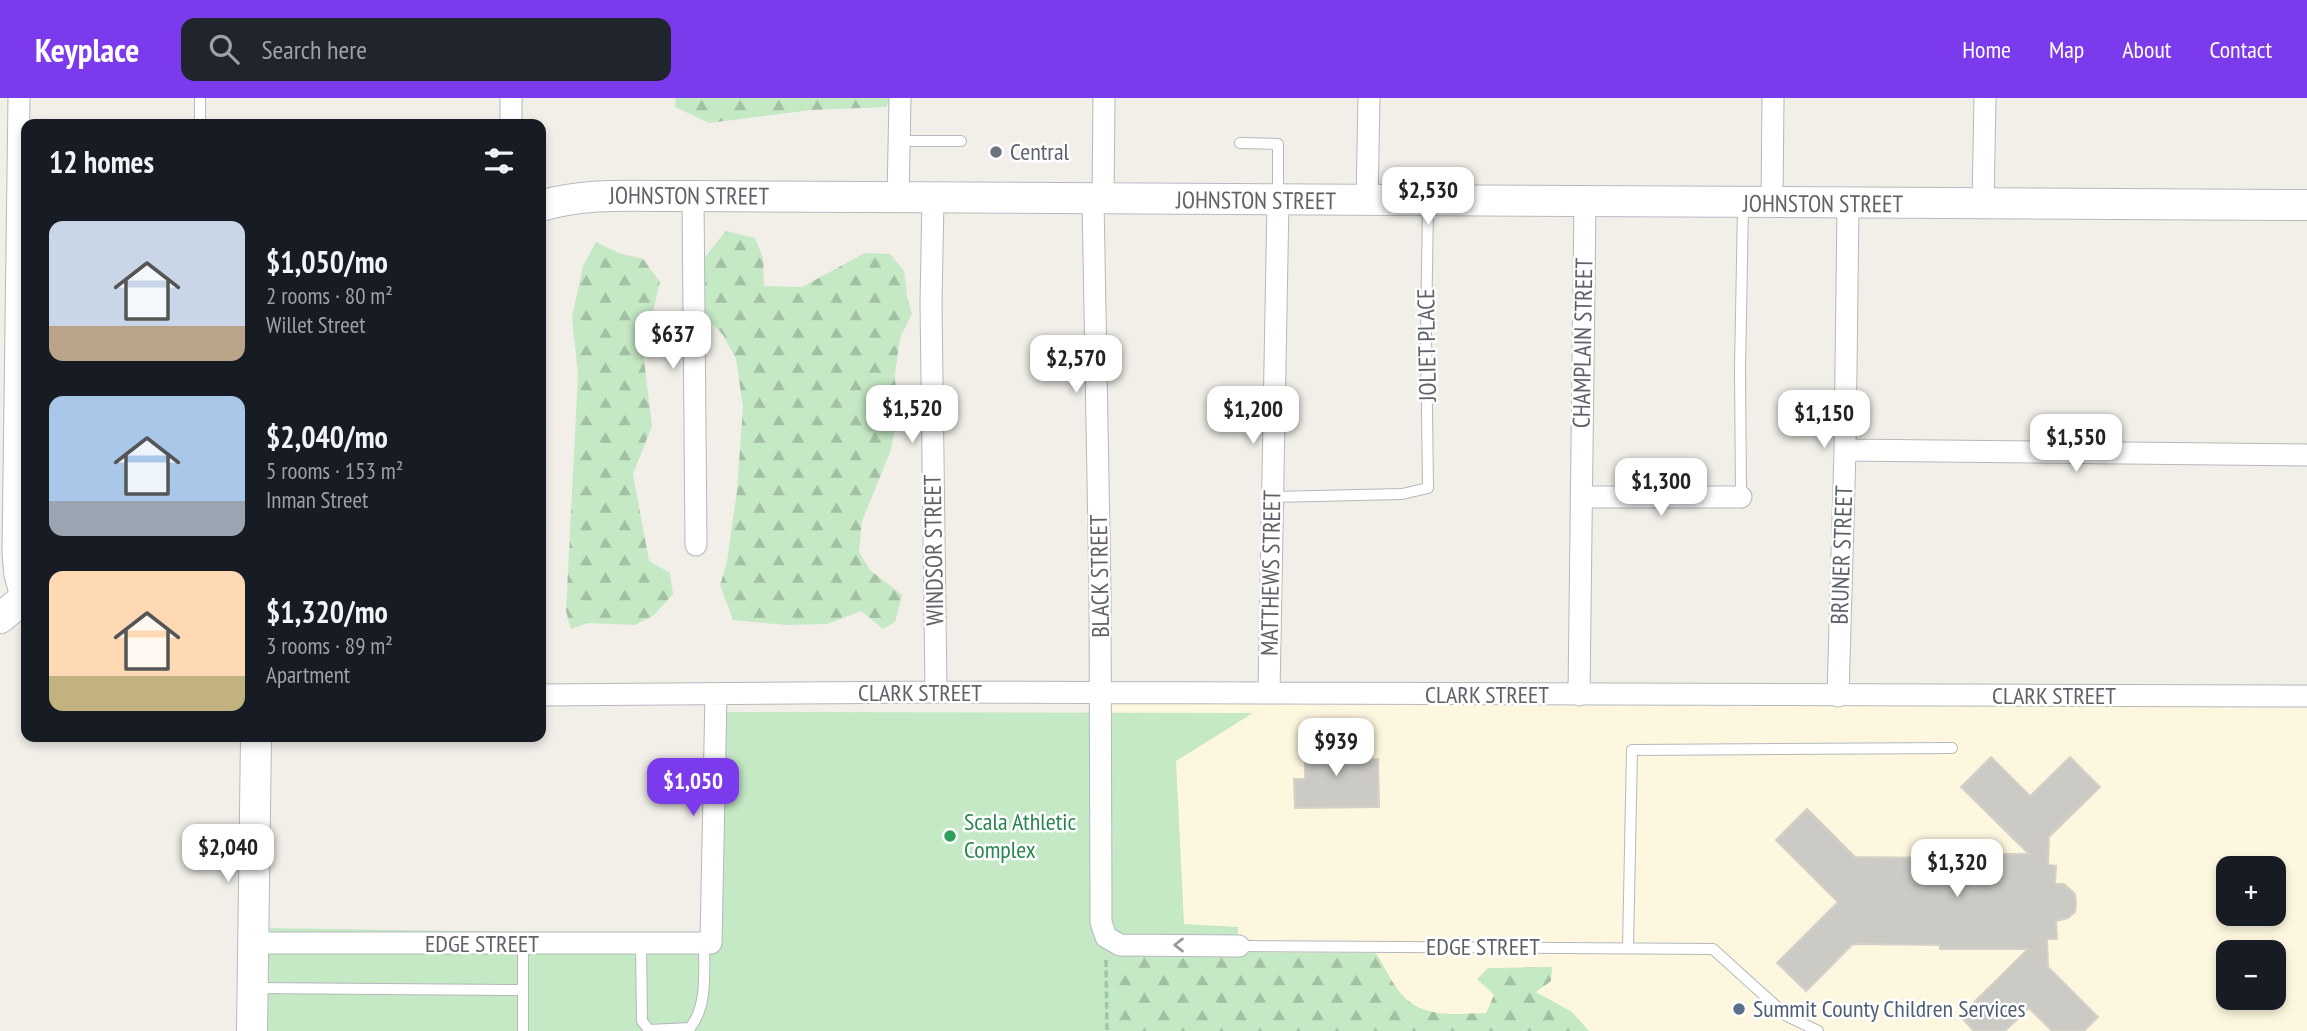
<!DOCTYPE html>
<html lang="en">
<head>
<meta charset="utf-8">
<style>
  body { margin:0; font-family:"PT Sans Narrow",sans-serif; background:#20242c; color:#f1f3f6; height:100vh; display:flex; flex-direction:column; font-size:26px; white-space:nowrap }
  * { box-sizing:border-box; margin:0 }
  p { font-size:23px; color:#9ea1a6 }
  .icon { flex:none; width:38px; height:38px; fill:none; stroke:currentColor; stroke-width:2; stroke-linecap:round; stroke-linejoin:round }
  .map { position:relative; flex:1; overflow:hidden }
  .sheet { position:absolute; left:21px; top:21px; width:525px; height:623px; display:flex; flex-direction:column; background:#171b24; border-radius:14px; box-shadow:0 4px 10px #0003 }
  .sheet>* { flex:none }
  .buttons { position:absolute; left:2216px; top:758px; display:grid; gap:14px }
  .buttons a { display:grid; place-items:center; width:70px; height:70px; border-radius:14px; background:#171b24; box-shadow:0 4px 10px #0003; font-size:35px }
  .price { position:absolute; translate:-50% -60px; padding:0 16px; border-radius:14px; background:#fff; color:#222; font-size:23px; line-height:46px; filter:drop-shadow(0 2px 4px #0008) }
  .price::after { content:''; position:absolute; left:50%; top:42px; width:21px; height:16px; margin-left:-10px; background:inherit; clip-path:polygon(0 0,100% 0,50% 100%) }
  .price.active { background:#7c3aed; color:#fff }
  ul { padding:0; list-style:none }
  li { display:flex; align-items:center; gap:21px; height:175px; padding:0 28px }
  li span { display:grid; place-items:center; flex:none; width:196px; height:140px; border-radius:14px; color:#555 }
  li>.icon { margin-inline-start:auto }
  span .icon { width:84px; height:84px; fill:#fffc; stroke-width:1 }
  li b { font-size:30px }
  h2 { display:flex; justify-content:space-between; align-items:center; height:84px; padding:0 28px; font-size:30px }
  header { display:flex; align-items:center; gap:42px; box-sizing:border-box; height:98px; padding:0 35px; background:#7c3aed; color:#fff }
  header strong { font-size:33px }
  nav { display:flex; gap:38px; margin-inline-start:auto; font-size:24px }
  .search { width:490px; height:63px; background:#20242c; display:flex; align-items:center; gap:18px; box-sizing:border-box; padding:0 24px; border-radius:14px; color:#9ea1a6; font-size:26px }
  .map>svg:first-child { display:block }
  .commercial { fill:#fef7e0; fill-rule:evenodd }
  .green { fill:#c5e8c5 }
  .forest { fill:url(#forest-firs) }
  .building { fill:#cccac5; stroke:#d6d1c6; stroke-width:2 }
  .lines { fill:none; stroke-linecap:round; stroke-linejoin:round }
  .lane-casing { stroke:#b5b8bc; stroke-width:12 }
  .street-casing { stroke:#b5b8bc; stroke-width:23 }
  .secondary-casing { stroke:#b6babf; stroke-width:32 }
  .path { stroke:#9cc7a9; stroke-width:3.5; stroke-dasharray:7 3.5; stroke-linecap:butt }
  .lane { stroke:#fff; stroke-width:10 }
  .street { stroke:#fff; stroke-width:21 }
  .secondary { stroke:#fff; stroke-width:30 }
  .oneway { stroke:#979a9d }
  .worship-dot { fill:#6b7280; stroke:#fff; stroke-width:2.5 }
  .leisure-dot { fill:#2e9e5b; stroke:#fff; stroke-width:2.5 }
  .service-dot { fill:#5c6f8a; stroke:#fff; stroke-width:2.5 }
  .labels { text-anchor:middle; stroke-width:5; stroke-linejoin:round; paint-order:stroke }
  .worship-label { font-size:24px; fill:#5b616d; stroke:#fff; text-anchor:start }
  .street-label { font-size:24px; fill:#5f6368; stroke:#fff }
  .leisure-label { font-size:24px; fill:#27864d; stroke:#fff; text-anchor:start }
  .service-label { font-size:24px; fill:#4e5e75; stroke:#fff; text-anchor:start }
</style>
</head>
<body>
<header>
<strong>Keyplace</strong>
<div class="search"><svg class="icon" aria-label="search" viewBox="0 0 24 24"><circle cx="10" cy="10" r="6"/><path d="M15 15l6 6"/></svg>Search here</div>
<nav><a>Home</a><a>Map</a><a>About</a><a>Contact</a></nav>
</header>
<div class="map">
<svg width="2307" height="933" viewBox="0 0 2307 933">
  <defs>
    <pattern id="forest-firs" width="22" height="20" patternUnits="userSpaceOnUse" patternTransform="scale(1.75)"><rect width="22" height="20" fill="#c5e8c5"/><path d="M5 1l3.5 6h-7zM16 11l3.5 6h-7z" fill="#a3c0a4"/></pattern>
  </defs>
  <rect width="100%" height="100%" fill="#f1efe8"/>
  <path class="commercial" d="M1101 596 2307 598V933H1240L1120 847ZM2228 770H2273V816H2228ZM2228 854H2273V900H2228Z"/>
  <path class="green" d="M727 614 1253 615 1176 663 1184 826 1238 829 1240 933H265V830L718 837 722 628Z"/>
  <path class="forest" d="M676 0H891L886 9 811 12 709 25 675 9Z
    M726 133 755 140 763 160 764 188 802 189 865 155 890 156 904 173 907 199 912 216 900 240 895 276 897 318 891 352 862 423 859 454 870 472 902 497 895 524 883 531 861 513 827 526 786 527 733 522 720 487 727 464 737 393 743 309 736 261 723 237 705 218V159Z
    M596 144 619 155 643 161 660 184 643 254 652 328 633 376 649 463 670 475 673 496 653 518 635 527 588 525 571 531 566 513 578 277 572 219 583 168Z
    M1125 853 1376 855C1384 867 1390 882 1399 893 1419 921 1455 916 1486 915L1494 897 1477 881 1488 870 1552 869 1551 883 1536 894 1572 914 1589 933H1116L1112 915 1113 857Z"/>
  <path class="building" d="M1305 640H1343V662L1378 661 1379 709 1295 710 1294 681H1305Z
    M1991 659 2030 698 2070 659 2100 689 2049 739 2048 767 2056 768 2055 786H2064L2075 796 2076 806 2075 814 2068 820 2056 823 2057 841H2047L2048 869 2098 919 2084 933H2052L2029 910 2005 933H1974L1960 918 2028 851H1940V847L1853 846 1806 893 1777 865 1838 804 1776 742 1807 711 1855 759 1941 760V756H2029L1961 689Z"/>
  <g class="lines">
    <defs>
      <path id="lane" d="M200 26V0
        M899 43H961
        M1240 45 1278 46V100
        M1273 399 1402 396 1428 390 1426 236 1428 107
        M1741 399 1740 271 1743 108
        M641 845 642 923 649 932 690 930C708 907 704 873 704 845
        M1239 848 1713 851 1787 918 1818 933
        M1628 850 1632 652 1952 650
        M255 890 523 892
        M523 933V846"/>
      <path id="street" d="M19 0 13 455 15 477 22 503
        M511 26V0
        M693 98 696 447
        M898 100 900 0
        M933 101 931 204 936 594
        M1093 101 1100 493 1101 824 1106 839 1120 847 1239 848
        M1103 101 1104 0
        M1367 104 1369 0
        M1772 105 1773 0
        M1983 107 1985 0
        M1845 352 2307 357
        M1581 399H1741
        M1269 595 1278 103
        M541 597 936 594 2307 598
        M1579 597 1585 104
        M1838 598 1845 352 1848 107
        M253 845H711L716 596"/>
      <g id="secondary">
        <path id="s1" d="M541 108C589 93 644 99 693 98 1231 103 1769 107 2307 107"/>
        <path d="M0 520 26 499"/>
        <path d="M252 933 256 639"/>
      </g>
    </defs>
    <use href="#lane" class="lane-casing"/>
    <use href="#street" class="street-casing"/>
    <use href="#secondary" class="secondary-casing"/>
    <path class="path" d="M1106 862 1107 933"/>
    <use href="#lane" class="lane"/>
    <use href="#street" class="street"/>
    <use href="#secondary" class="secondary"/>
  </g>
  <defs><path id="oneway-chevron" d="M-2-3.5L2.5 0L-2 3.5" fill="none" stroke-width="1.6" stroke-linecap="round" stroke-linejoin="round" transform="scale(1.75)"/></defs>
  <use class="oneway" href="#oneway-chevron" transform="translate(1179 847) rotate(-180)"/>
  <circle class="worship-dot" cx="996" cy="54" r="7"/>
  <circle class="leisure-dot" cx="950" cy="738" r="7"/>
  <circle class="service-dot" cx="1739" cy="911" r="7"/>
  <g class="labels">
    <g class="worship-label">
      <text x="1010" y="62">Central</text>
    </g>
    <g class="street-label">
      <text dy="8" stroke="none"><textPath href="#s1" startOffset="149">JOHNSTON STREET</textPath></text>
      <text dy="8" stroke="none"><textPath href="#s1" startOffset="716">JOHNSTON STREET</textPath></text>
      <text dy="8" stroke="none"><textPath href="#s1" startOffset="1283">JOHNSTON STREET</textPath></text>
      <text transform="translate(1583 245) rotate(-89)" y="8">CHAMPLAIN STREET</text>
      <text transform="translate(1427 247) rotate(-91)" y="8">JOLIET PLACE</text>
      <text transform="translate(934 452) rotate(-91)" y="8">WINDSOR STREET</text>
      <text transform="translate(1842 457) rotate(-88)" y="8">BRUNER STREET</text>
      <text transform="translate(1271 475) rotate(-89)" y="8">MATTHEWS STREET</text>
      <text transform="translate(1100 478) rotate(-91)" y="8">BLACK STREET</text>
      <text x="920" y="603">CLARK STREET</text>
      <text x="1487" y="605">CLARK STREET</text>
      <text x="2054" y="606">CLARK STREET</text>
      <text x="482" y="854">EDGE STREET</text>
      <text x="1483" y="857">EDGE STREET</text>
    </g>
    <g class="leisure-label">
      <text x="964" y="732">Scala Athletic<tspan x="964" dy="28">Complex</tspan></text>
    </g>
    <g class="service-label">
      <text x="1753" y="919">Summit County Children Services</text>
    </g>
  </g>
</svg>
<div class="buttons">
<a>+</a>
<a>−</a>
</div>
<b class="price" style="left:1428px;top:129px">$2,530</b>
<b class="price" style="left:673px;top:273px">$637</b>
<b class="price" style="left:1076px;top:297px">$2,570</b>
<b class="price" style="left:912px;top:347px">$1,520</b>
<b class="price" style="left:1253px;top:348px">$1,200</b>
<b class="price" style="left:1824px;top:352px">$1,150</b>
<b class="price" style="left:2076px;top:376px">$1,550</b>
<b class="price" style="left:1661px;top:420px">$1,300</b>
<b class="price" style="left:1336px;top:680px">$939</b>
<b class="price active" style="left:693px;top:720px">$1,050</b>
<b class="price" style="left:228px;top:786px">$2,040</b>
<b class="price" style="left:1957px;top:801px">$1,320</b>
<section class="sheet">
<h2>12 homes<svg class="icon" aria-label="filters" viewBox="0 0 24 24"><path d="M4 7h16M4 17h16"/><circle cx="9" cy="7" r="2"/><circle cx="15" cy="17" r="2"/></svg></h2>
<ul>
<li><span style="background:linear-gradient(#c9d6e8 75%,#b9a48a 0)"><svg class="icon" aria-label="home" viewBox="0 0 24 24"><path d="M3 11l9-7 9 7M6 9v11h12V9"/></svg></span><div><b>$1,050/mo</b><p>2 rooms · 80 m²</p><p>Willet Street</p></div></li>
<li><span style="background:linear-gradient(#a9c7e8 75%,#9aa5b1 0)"><svg class="icon" aria-label="home" viewBox="0 0 24 24"><path d="M3 11l9-7 9 7M6 9v11h12V9"/></svg></span><div><b>$2,040/mo</b><p>5 rooms · 153 m²</p><p>Inman Street</p></div></li>
<li><span style="background:linear-gradient(#ffd9b3 75%,#c2b280 0)"><svg class="icon" aria-label="home" viewBox="0 0 24 24"><path d="M3 11l9-7 9 7M6 9v11h12V9"/></svg></span><div><b>$1,320/mo</b><p>3 rooms · 89 m²</p><p>Apartment</p></div></li>
</ul>
</section>
</div>
</body>
</html>
